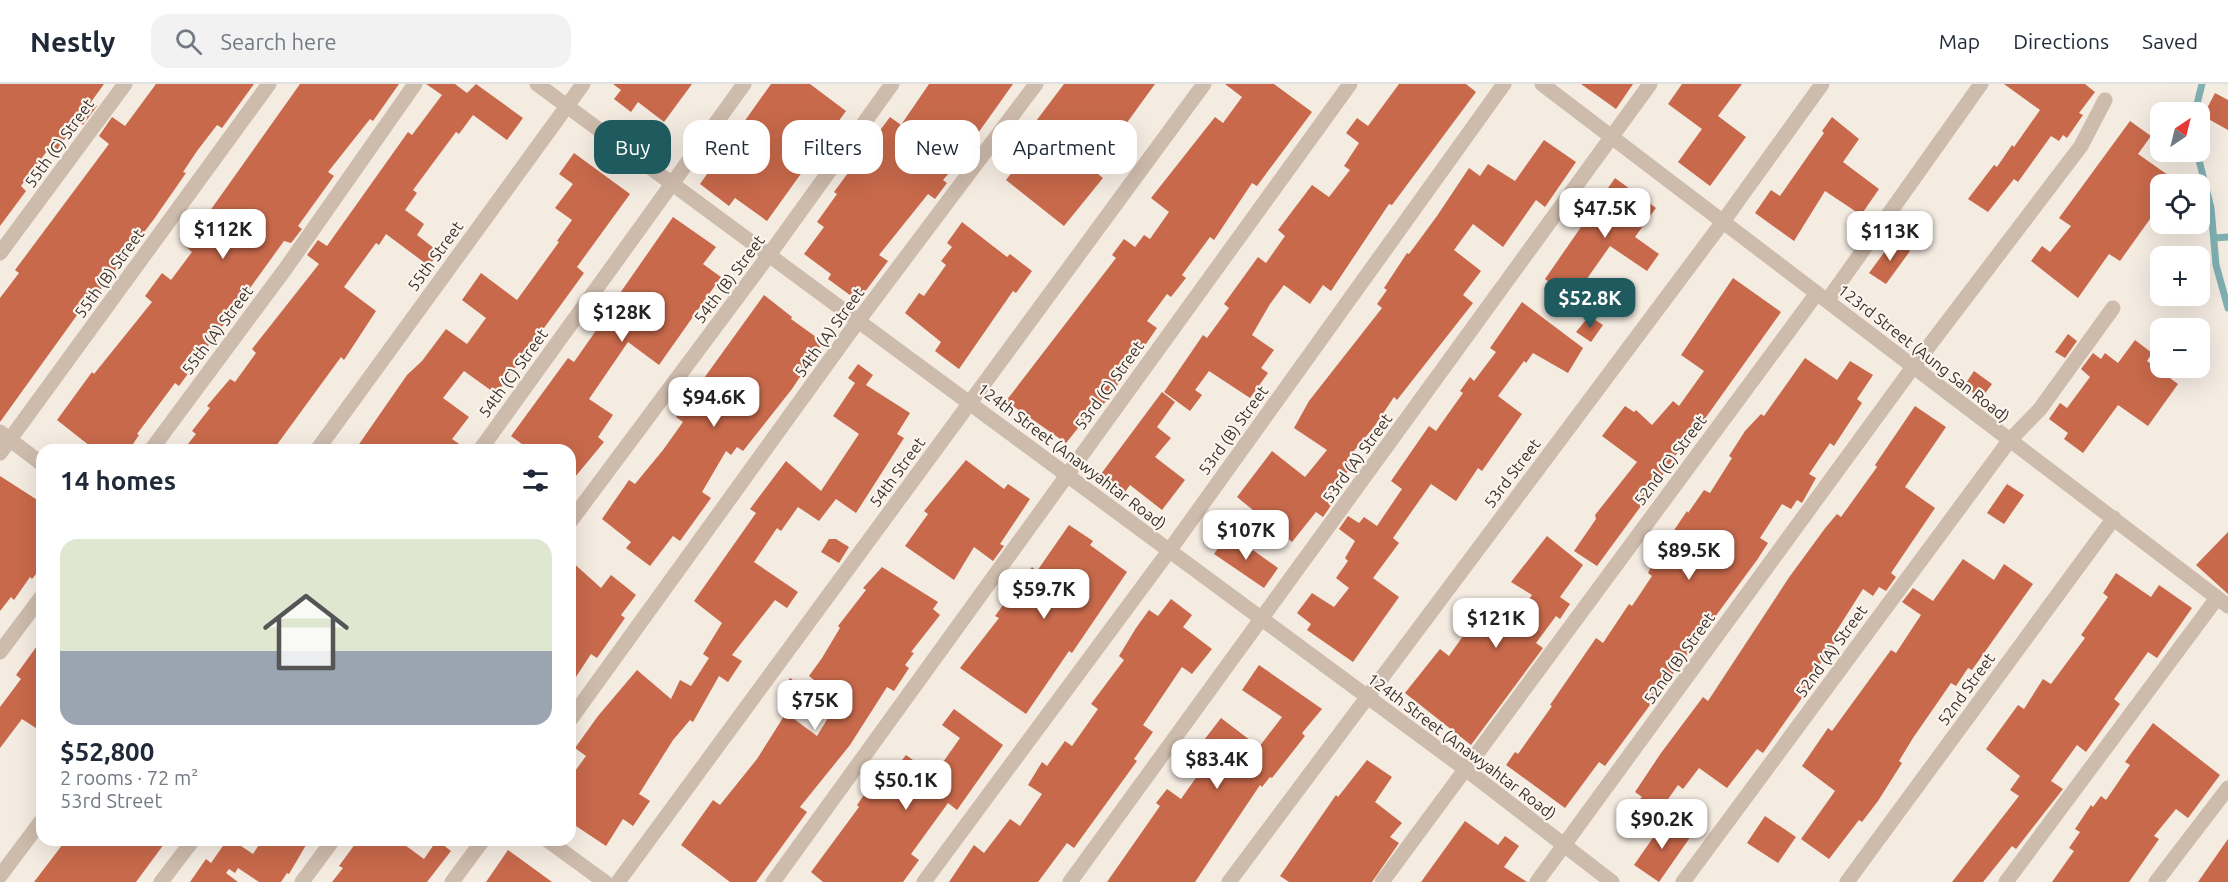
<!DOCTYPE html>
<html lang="en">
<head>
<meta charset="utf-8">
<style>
  body { margin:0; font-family:Ubuntu,sans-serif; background:#f2f2f3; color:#1f2937; height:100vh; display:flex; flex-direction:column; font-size:22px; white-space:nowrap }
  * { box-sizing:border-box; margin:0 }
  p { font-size:20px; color:#747a83 }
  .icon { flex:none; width:33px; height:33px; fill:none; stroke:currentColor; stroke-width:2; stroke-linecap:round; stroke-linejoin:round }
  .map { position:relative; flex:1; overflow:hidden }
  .details { position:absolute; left:36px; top:360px; width:540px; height:402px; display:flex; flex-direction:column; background:#fff; border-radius:18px; box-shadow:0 6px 24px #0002 }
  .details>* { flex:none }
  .banner { position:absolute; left:594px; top:36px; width:570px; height:54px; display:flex; gap:12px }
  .needle { width:39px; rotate:35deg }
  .fabs { position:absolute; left:2150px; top:18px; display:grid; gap:12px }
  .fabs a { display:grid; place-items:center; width:60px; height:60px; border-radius:12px; background:#fff; box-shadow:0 6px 24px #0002; font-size:30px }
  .price { position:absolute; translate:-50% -51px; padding:0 14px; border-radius:12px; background:#fff; color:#222; font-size:20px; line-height:39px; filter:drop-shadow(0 2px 3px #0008) }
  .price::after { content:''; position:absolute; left:50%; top:36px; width:18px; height:14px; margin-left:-9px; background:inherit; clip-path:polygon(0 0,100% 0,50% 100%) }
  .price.on { background:#1f5a5e; color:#fff }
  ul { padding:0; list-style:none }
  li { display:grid; align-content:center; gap:12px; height:318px; padding:0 24px }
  li span { display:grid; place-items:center; height:186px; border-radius:18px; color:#555 }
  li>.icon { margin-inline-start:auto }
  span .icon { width:108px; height:108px; fill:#fffc; stroke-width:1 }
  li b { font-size:26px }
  h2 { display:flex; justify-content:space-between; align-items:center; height:72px; padding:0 24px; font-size:26px }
  .chip { padding:0 21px; border-radius:18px; background:#fff; box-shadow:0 6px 24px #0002; font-size:21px; line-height:54px }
  .chip.on { background:#1f5a5e; color:#fff }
  header { display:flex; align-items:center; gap:36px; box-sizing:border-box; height:84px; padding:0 30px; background:#fff; border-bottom:2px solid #e0e1e3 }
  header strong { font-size:28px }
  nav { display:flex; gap:33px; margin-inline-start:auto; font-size:21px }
  .search { width:420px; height:54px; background:#f2f2f3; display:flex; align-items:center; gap:15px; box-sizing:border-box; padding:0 21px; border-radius:18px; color:#747a83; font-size:22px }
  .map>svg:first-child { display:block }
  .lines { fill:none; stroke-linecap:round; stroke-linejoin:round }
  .stream { stroke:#7fb0b2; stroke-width:7 }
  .building { fill:#c8694b }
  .minor { stroke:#cdbbac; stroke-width:15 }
  .tertiary { stroke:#cdbbac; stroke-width:15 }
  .labels { text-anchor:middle; stroke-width:4.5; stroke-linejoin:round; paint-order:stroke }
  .street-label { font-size:16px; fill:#3b302b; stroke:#fbf5ee }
</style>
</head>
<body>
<header>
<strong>Nestly</strong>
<div class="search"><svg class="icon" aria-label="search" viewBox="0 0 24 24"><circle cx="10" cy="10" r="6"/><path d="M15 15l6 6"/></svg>Search here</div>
<nav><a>Map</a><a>Directions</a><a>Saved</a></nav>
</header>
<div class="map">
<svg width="2228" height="798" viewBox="0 0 2228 798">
  <rect width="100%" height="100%" fill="#f4ebe1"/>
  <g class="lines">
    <path class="stream" d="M2195 28 2202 0
      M2197 68 2211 124 2216 181 2228 224
      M2215 154 2228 153"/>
  </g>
  <path class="building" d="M0 0H104L91 18 97 22 83 41 78 37 56 67 50 63 21 102 26 107 0 142Z
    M156 0H254L222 44 217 41 197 67 183 88 186 89 154 135 83 229 80 227 0 338V214L19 189 15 186 109 60 99 52 112 33 125 42Z
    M300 0H399L373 37 370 35 328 88 334 92 298 142 302 145 291 159 284 157 179 302 175 299 137 350 139 351 129 366H95L57 336 92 288 94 290 152 218 145 212 162 189 171 196 192 168 185 162Z
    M426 0H455L467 9 476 0 523 34 507 56 473 31 459 50 456 48 413 106 417 109 405 126 424 140 417 151 439 168 429 182 386 150 379 161 376 159 344 203 376 227 344 276 341 273 273 366H183L196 350 192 347 210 324 207 322 230 295 235 298 256 269 252 265 319 180 307 171 318 156 327 162 408 48 412 51 442 11Z
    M613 0H692L664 38 638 18 631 28 614 15 621 6Z
    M771 0H810L846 27 767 137 735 114 729 122 700 100Z
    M929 0H1013L976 52 972 50 946 85 950 88 943 96 947 99 935 115 928 110 879 171 888 177 858 217 828 195 831 190 804 170 824 143 817 138 837 110 834 108 845 93 890 33 901 41Z
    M1064 0H1155L1126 40 1134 46 1098 90 1103 94 1064 142 1006 96 1022 75 1014 68 1021 57Z
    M1225 0H1274L1312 28 1257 102 1252 99 1214 156 1210 153 1182 191 1186 194 1171 213 1167 210 1147 237 1157 244 1114 306 1103 321 1099 318 1066 359 1006 317 1116 174 1112 171 1124 155 1135 163 1144 151 1150 155 1169 128 1151 114 1215 33 1223 39 1242 13Z
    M1399 0H1466L1476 8 1392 121 1389 120 1331 207 1323 201 1310 220 1284 201 1270 220 1252 251 1274 266 1261 284 1268 289 1250 314 1209 287 1195 306 1202 311 1190 327 1164 308 1203 251 1207 254 1229 224 1224 220 1258 173 1266 179 1285 152 1278 146 1312 101 1329 113 1350 86 1344 82 1359 59 1346 49 1357 34 1368 42Z
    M1581 0H1633L1616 25Z
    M1682 0H1742L1718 32 1746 53 1710 102 1678 78 1702 45 1668 20Z
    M2004 0H2085L2095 8 2079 29 2083 31 2067 54 2063 51 2059 57 2051 52 2018 98 2014 95 1988 128 1968 115 1994 81 1997 83 2012 61 2014 63 2040 26Z
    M2215 9 2228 16V46L2203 32Z
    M1832 33 1859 55 1843 78 1879 105 1861 131 1825 107 1794 157 1755 129 1771 106 1780 112 1824 49 1822 47Z
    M2130 37 2151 52 2138 70 2168 91 2160 100V121L2120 177 2109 170 2078 214 2031 177 2042 162 2050 168 2071 142 2059 134Z
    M1544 56 1576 78 1545 123 1536 116 1503 163 1473 140 1454 166 1481 187 1463 211 1473 219 1397 316 1394 313 1374 343 1347 375 1353 380 1327 417 1332 420 1323 433 1316 428 1292 458 1237 413 1272 367 1305 393 1327 366 1294 344 1309 317 1382 224 1377 220 1387 206 1384 204 1407 169 1409 170 1437 132 1469 84 1480 92 1488 80 1515 97Z
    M574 69 630 110 577 183 584 189 496 310 464 287 443 314 469 333 452 355 468 366H355L407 291 422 277 446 245 467 260 486 234 462 216 481 189 517 216 559 158 557 157 572 136 555 124 573 100 559 90Z
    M1615 94 1656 124 1635 153 1659 170 1647 187 1610 162 1572 216 1545 195Z
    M673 133 716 163 703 180 721 193 659 281 628 258 589 315 613 331 598 353 604 358 570 399V366H530L511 352 568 274 574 278 602 238 595 233 606 218 611 222Z
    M962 138 1007 173 1010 170 1032 187 1016 209 1013 207 959 285 935 267 941 258 905 229 919 209 924 212 946 181 941 177 952 163 947 159Z
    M1894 155 1910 167 1886 200 1869 189Z
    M1733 194 1781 228 1704 336 1701 333 1652 407 1597 482 1574 467 1596 435 1595 431 1637 378 1602 352 1625 322 1634 328 1636 326 1652 341 1673 317 1679 322 1704 287 1681 271Z
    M764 211 792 233 791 235 823 258 792 305 743 367 737 363 731 371 726 367 702 408 711 414 680 457 673 452 650 482 626 464 631 458 602 435 629 396 635 400 663 366 683 338 676 333Z
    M1522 218 1583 264 1568 289 1533 269 1526 279 1524 277 1498 312 1522 330 1482 387 1478 384 1456 417 1431 400 1393 454 1399 459 1373 494 1399 513 1353 578 1307 546 1311 540 1297 529 1312 509 1334 523 1349 504 1336 494 1348 477 1345 474 1355 457 1339 445 1348 432 1359 439 1364 433 1377 442 1402 405 1391 397 1429 342 1436 347 1463 309 1460 307 1470 293 1474 297 1496 268 1490 264Z
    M1589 232 1603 241 1591 258 1576 248Z
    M2068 250 2077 257 2065 274 2055 268Z
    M2135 256 2152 269 2147 277 2178 300 2148 342 2118 321 2083 369 2064 355 2068 349 2049 335 2060 319 2067 324 2090 293 2081 285 2093 269 2101 275 2105 269 2118 279Z
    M1805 274 1837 296 1850 277 1873 291 1857 315 1862 319 1834 362 1830 359 1809 390 1816 394 1802 419 1797 416 1791 425 1782 420 1760 454 1768 459 1757 476 1605 682 1599 678 1565 724 1506 681 1515 668 1518 670 1552 622 1550 621 1596 554 1603 559 1629 520 1632 522 1652 492 1648 489 1654 476 1687 427 1688 429 1704 406 1710 409 1732 374 1729 372 1745 347 1761 330 1764 332Z
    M858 280 873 291 866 301 910 329 897 350 904 354 856 429 836 415 819 437 798 423 781 447 777 444 754 478 798 508 787 524 775 516 732 571 742 577 728 598 719 592 693 638 690 636 673 656 639 710 650 717 633 742 623 735 606 762 570 738V694L586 672 575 664 598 632 637 586 671 615 680 596 691 602 709 574 703 570 722 539 694 517 756 429 750 425 786 377 821 407 859 350 833 332 855 299 848 294Z
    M1974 287 1992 300 1981 315 1964 302Z
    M1162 308 1175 318 1157 343 1171 354 1155 373 1185 396 1162 426 1130 401 1125 408 1101 390Z
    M1915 322 1946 343 1905 403 1935 424 1891 489 1896 493 1886 507 1879 503 1873 512 1863 505 1832 554 1836 557 1818 583 1821 585 1804 611 1763 669 1757 665 1727 704 1699 684 1683 705 1678 701 1659 728 1640 715 1642 713 1635 708 1661 669 1703 613 1708 617 1790 492 1826 443 1837 430 1841 433 1877 383 1875 381Z
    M966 376 1004 405 1008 400 1030 415 1000 460 1004 462 993 477 974 463 954 496 905 462 928 430 924 427Z
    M0 392 42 419V483L32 495 30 493 14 516 11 513 0 527Z
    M2007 400 2024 411 2004 440 1987 429Z
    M1069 441 1093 457 1090 461 1127 488 1072 569 1069 567 1026 630 960 584 999 534 995 532 1020 498 1032 483 1037 487Z
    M2228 448V510L2196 481Z
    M1229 449 1278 484 1264 504 1214 470Z
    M1547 452 1583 481 1560 513 1570 520 1560 535 1556 532 1536 559 1543 564 1471 661 1405 609 1440 565 1449 572 1484 522 1511 541 1532 511 1511 498Z
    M829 455H836L849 463 839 479 821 468Z
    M1963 475 1994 496 2004 480 2033 500 1972 586 1968 584 1956 602 1951 599 1913 654 1899 677 1902 679 1878 717 1862 738 1859 736 1829 775 1801 755 1835 707 1802 682 1828 644 1832 647 1891 566 1896 569 1921 531 1902 518 1913 504 1933 517Z
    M570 476 601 504 611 491 636 511 621 531 625 534 597 574 591 570 570 602Z
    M882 483 938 518 933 525 940 531 911 568 914 569 905 581 909 584 894 607 887 603 850 661 800 723 807 728 756 798H730L681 761 713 716 720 721 757 675 786 629 817 652 839 616 809 592 822 574 840 544 838 542 866 506 863 504Z
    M2116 489 2151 513 2159 501 2192 524 2157 574 2148 568 2114 615 2120 620 2086 668 2077 661 2051 697 2063 705 2016 765 2012 762 1983 798H1952L2019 712 2010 706 2020 692 1986 665 2018 621 2024 625 2043 595 2051 600 2085 554 2081 551 2108 513 2103 509Z
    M1171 515 1192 531 1183 543 1212 565 1192 590 1182 583 1143 641 1153 648 1134 675 1137 677 1074 764 1067 759 1038 798H949L974 761 984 769 1010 735 1020 742 1042 710 1028 701 1042 678 1047 682 1065 657 1072 662 1098 625 1091 620 1124 576 1119 572 1136 544 1149 526 1158 532Z
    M42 555V648L22 635 0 664V623L21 595 16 591Z
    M1259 581 1322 625 1302 649 1305 652 1272 694 1270 693 1262 703 1260 701 1195 798H1107L1160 722 1156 719 1167 705 1181 715 1207 678 1194 669 1221 634 1259 663 1282 633 1242 606Z
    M790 594 807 606 797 619 781 609Z
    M954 625 1003 661 957 726 948 719 911 770 919 776 903 798H823L811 788 859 723 857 721 869 704 872 707 882 694 886 697 906 671 934 691 960 654 942 641Z
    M2153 639 2220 691 2188 734 2176 725 2154 752 2159 755 2129 798H2052L2074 767 2069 764 2080 748 2075 745 2091 721 2093 723 2101 712 2106 716 2130 681 2125 678Z
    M1367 676 1392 693 1375 718 1402 739 1390 753 1399 759 1372 798H1289L1280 792 1336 711 1338 713Z
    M1765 732 1796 753 1778 779 1747 759Z
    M1666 735 1691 752 1659 798 1634 781Z
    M1465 737 1498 761 1505 752 1519 762 1504 783 1527 798H1421Z
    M2228 755V798H2198Z
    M66 756H167L136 798H34Z
    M227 756H232L253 770 262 756H309L289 790 287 789 281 798H259L238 784 235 789 229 785 226 789 238 798H190L206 775 211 779Z
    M358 756H398L424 775 437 756 451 767 427 798H332L343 784 339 782Z
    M508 766 537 787 552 798H486Z"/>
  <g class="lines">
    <path class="minor" d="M1542 0 2228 522
      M0 169 125 0
      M1827 217 1981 0
      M0 348 42 380
      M151 366 286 184 415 0
      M317 366 583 0
      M480 366 744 0
      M0 369 269 0
      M570 438 769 171 892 0
      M0 568 42 512
      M570 636 858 237 1036 0
      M547 756 605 798
      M0 792 42 736
      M161 798 193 756
      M302 798 333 756
      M452 798 483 756
      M618 798 1204 0
      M773 798 1350 0
      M924 798 1169 467 1504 0
      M1070 798 1650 0
      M1229 798 1722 139 1822 0
      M1382 798 1817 209
      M1537 798 1913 283 2081 62 2105 16
      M1683 798 2009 357 2040 325 2113 224
      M1847 798 2114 434
      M2006 798 2217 514
      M2156 798 2228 704"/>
    <path class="tertiary" d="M537 0 1464 684 1612 798"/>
  </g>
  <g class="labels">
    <g class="street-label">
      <text transform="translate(59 59) rotate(-54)" y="6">55th (C) Street</text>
      <text transform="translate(435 172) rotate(-54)" y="6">55th Street</text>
      <text transform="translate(109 189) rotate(-54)" y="6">55th (B) Street</text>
      <text transform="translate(729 195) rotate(-53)" y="6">54th (B) Street</text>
      <text transform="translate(217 246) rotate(-53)" y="6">55th (A) Street</text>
      <text transform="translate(829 248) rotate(-54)" y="6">54th (A) Street</text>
      <text transform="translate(1924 269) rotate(38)" y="6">123rd Street (Aung San Road)</text>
      <text transform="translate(513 289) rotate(-54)" y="6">54th (C) Street</text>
      <text transform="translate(1109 301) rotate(-54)" y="6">53rd (C) Street</text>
      <text transform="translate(1233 346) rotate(-54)" y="6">53rd (B) Street</text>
      <text transform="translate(1072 372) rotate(37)" y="6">124th Street (Anawyahtar Road)</text>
      <text transform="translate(1357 374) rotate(-54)" y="6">53rd (A) Street</text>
      <text transform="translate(1670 376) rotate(-53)" y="6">52nd (C) Street</text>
      <text transform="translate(897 388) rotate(-54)" y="6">54th Street</text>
      <text transform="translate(1512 389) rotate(-53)" y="6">53rd Street</text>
      <text transform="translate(1831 567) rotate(-54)" y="6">52nd (A) Street</text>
      <text transform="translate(1679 574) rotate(-54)" y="6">52nd (B) Street</text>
      <text transform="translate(1966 605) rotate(-54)" y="6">52nd Street</text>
      <text transform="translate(1462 662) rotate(37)" y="6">124th Street (Anawyahtar Road)</text>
    </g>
  </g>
</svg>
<div class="fabs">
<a><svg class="needle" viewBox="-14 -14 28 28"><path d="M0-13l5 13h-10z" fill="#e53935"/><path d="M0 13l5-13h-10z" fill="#747a83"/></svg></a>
<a><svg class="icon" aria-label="locate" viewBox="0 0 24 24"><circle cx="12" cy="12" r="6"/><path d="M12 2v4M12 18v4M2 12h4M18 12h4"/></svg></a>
<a>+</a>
<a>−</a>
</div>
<b class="price" style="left:1605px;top:155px">$47.5K</b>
<b class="price" style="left:223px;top:176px">$112K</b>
<b class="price" style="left:1890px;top:178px">$113K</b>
<b class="price on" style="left:1590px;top:245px">$52.8K</b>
<b class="price" style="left:622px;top:259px">$128K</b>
<b class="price" style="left:714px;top:344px">$94.6K</b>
<b class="price" style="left:1246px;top:477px">$107K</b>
<b class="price" style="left:1689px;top:497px">$89.5K</b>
<b class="price" style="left:1044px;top:536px">$59.7K</b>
<b class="price" style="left:1496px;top:565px">$121K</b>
<b class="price" style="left:815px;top:647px">$75K</b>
<b class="price" style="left:1217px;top:706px">$83.4K</b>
<b class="price" style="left:906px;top:727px">$50.1K</b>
<b class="price" style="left:1662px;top:766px">$90.2K</b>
<div class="banner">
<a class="chip on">Buy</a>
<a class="chip">Rent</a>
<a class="chip">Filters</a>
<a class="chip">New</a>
<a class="chip">Apartment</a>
</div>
<section class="details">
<h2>14 homes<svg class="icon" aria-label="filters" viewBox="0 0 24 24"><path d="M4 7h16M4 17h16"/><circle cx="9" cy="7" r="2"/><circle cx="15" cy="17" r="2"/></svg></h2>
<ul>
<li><span style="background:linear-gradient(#dfe7d0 60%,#9aa5b1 0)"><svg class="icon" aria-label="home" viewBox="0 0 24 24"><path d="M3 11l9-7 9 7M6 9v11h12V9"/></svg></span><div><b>$52,800</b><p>2 rooms · 72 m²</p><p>53rd Street</p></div></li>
</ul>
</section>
</div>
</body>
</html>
